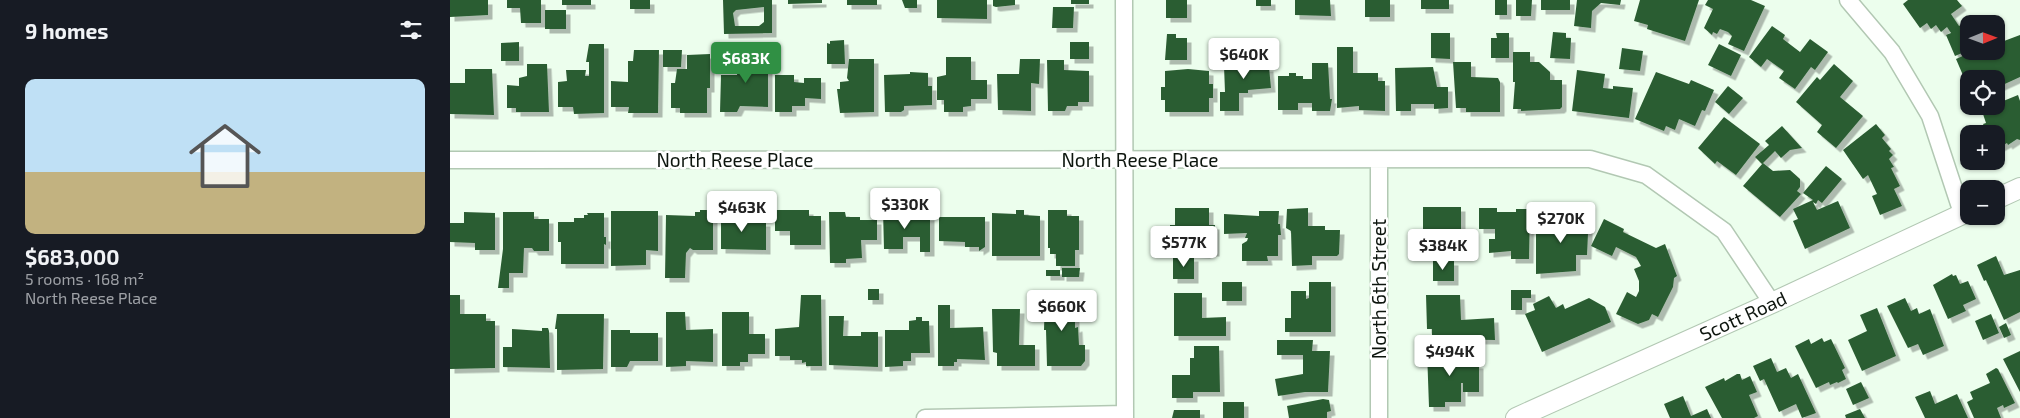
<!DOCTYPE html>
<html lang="en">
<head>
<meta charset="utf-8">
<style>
  body { margin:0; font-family:"Exo 2",sans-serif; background:#242831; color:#f1f3f6; height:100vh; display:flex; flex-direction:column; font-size:19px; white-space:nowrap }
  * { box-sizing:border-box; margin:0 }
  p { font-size:16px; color:#9ea1a6 }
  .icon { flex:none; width:28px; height:28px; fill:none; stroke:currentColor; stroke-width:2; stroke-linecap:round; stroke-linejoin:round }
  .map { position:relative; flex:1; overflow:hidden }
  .details { display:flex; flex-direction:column; background:#171b24; width:450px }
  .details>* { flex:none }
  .needle { width:32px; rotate:89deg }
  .fabs { position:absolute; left:1510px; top:15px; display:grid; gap:10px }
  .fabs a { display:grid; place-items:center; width:45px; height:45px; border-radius:10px; background:#171b24; box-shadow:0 1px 4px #0004; font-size:25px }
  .price { position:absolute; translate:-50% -42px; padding:0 11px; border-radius:5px; background:#fff; color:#222; font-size:16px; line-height:32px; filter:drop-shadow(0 1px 2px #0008) }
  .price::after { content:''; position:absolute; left:50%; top:30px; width:15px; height:11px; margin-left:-8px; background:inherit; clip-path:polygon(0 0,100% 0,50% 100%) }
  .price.on { background:#309044; color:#fff }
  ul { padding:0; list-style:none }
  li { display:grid; align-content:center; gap:10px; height:265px; padding:0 25px }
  li span { display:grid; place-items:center; height:155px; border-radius:10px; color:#555 }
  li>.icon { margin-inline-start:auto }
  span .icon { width:90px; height:90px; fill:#fffc; stroke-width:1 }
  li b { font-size:21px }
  h2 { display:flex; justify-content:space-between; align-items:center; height:60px; padding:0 25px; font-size:21px }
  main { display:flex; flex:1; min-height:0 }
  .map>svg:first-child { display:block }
  .building { fill:#2c5d33; fill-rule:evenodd; filter:url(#shadow) }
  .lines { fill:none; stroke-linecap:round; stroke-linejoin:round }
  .minor-casing { stroke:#b2c8b3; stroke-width:19 }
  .tertiary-casing { stroke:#b2c8b3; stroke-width:22 }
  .minor { stroke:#fff; stroke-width:16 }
  .tertiary { stroke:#fff; stroke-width:20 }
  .labels { text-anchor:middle; stroke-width:5; stroke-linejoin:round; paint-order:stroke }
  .street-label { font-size:19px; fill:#0d150e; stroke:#fff }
</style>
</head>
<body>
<main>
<section class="details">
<h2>9 homes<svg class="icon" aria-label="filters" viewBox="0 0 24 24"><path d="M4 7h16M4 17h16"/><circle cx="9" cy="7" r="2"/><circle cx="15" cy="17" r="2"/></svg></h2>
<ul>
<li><span style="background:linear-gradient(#bfe0f5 60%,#c2b280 0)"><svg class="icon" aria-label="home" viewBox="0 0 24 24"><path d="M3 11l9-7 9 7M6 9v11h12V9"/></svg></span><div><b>$683,000</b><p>5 rooms · 168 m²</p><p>North Reese Place</p></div></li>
</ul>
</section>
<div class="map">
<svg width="1570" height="418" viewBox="0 0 1570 418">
  <defs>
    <filter id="shadow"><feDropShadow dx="4.5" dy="4.5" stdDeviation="0" flood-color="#0004"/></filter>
  </defs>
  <rect width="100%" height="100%" fill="#ecfeed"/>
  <path class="building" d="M0 0H38V15L0 17Z
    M57 0H91V23H71L70 8H57Z
    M112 0H141V5H112Z
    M180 0H200V9H180Z
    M273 0H322V33L274 34ZM314 7V22L309 26H285L283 13 286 10Z
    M338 0H372V3L338 4Z
    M397 0H427V5H397Z
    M452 0H467V8H455Z
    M487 0H537V19L487 18Z
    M543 0H565V5L546 7 543 6Z
    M621 0H639V4H621Z
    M716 0H737V18H716Z
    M806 0H821V6H806Z
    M845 0H880L881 16 845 15Z
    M915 0H940V17H915Z
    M971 0H999V9H971Z
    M1045 0H1057V15H1045Z
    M1066 0H1082L1081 16H1066Z
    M1091 0H1120V10H1091Z
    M1127 0H1171L1170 5 1151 3 1142 11 1141 28 1124 26Z
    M1190 0H1249L1235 41 1197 29 1198 25 1184 21Z
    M1258 0H1301L1315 6 1294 51 1278 44 1282 36 1278 32 1270 29 1267 34 1263 32 1262 35 1254 28 1263 9 1255 5Z
    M1458 0H1507L1512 6 1501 14 1509 26 1513 24 1519 39V50L1505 56 1496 35 1501 33 1497 27 1491 32 1486 25 1481 29 1477 23 1470 28 1453 4Z
    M603 7H624L623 28H602Z
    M95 10H116V29H95Z
    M1322 26 1335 35 1333 39 1350 52 1360 39 1378 52 1365 70 1361 67 1345 89 1329 78 1334 71 1317 59 1311 67 1299 57Z
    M1103 32 1116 33V38H1121L1120 59 1100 58Z
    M981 33H1000V59L981 58Z
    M1046 33H1059V58H1041V38H1047Z
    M717 34H726V38H737V60H715Z
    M1570 35V77L1546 88V79H1539L1538 76 1535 78 1532 72 1515 80 1506 59 1524 51H1546V44Z
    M394 40 395 64H377V43L380 44V41Z
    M69 42V61H51V43Z
    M620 42H639V59H620Z
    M139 44H154V113L124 114 123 107H108V82L117 81 116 70H136L135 76H139V62H136Z
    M1269 44 1291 55 1281 76 1258 65Z
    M887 47H903V73H928V81H935V111L909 110V106L887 108Z
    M790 48H794V51L810 50V67H819L821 88 798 90V93H789V111H770V92H775L774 66H790Z
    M1172 48 1193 51 1190 71 1169 69Z
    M184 50H209L208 113H178L179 107H161V81L178 82V61H183Z
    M213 50H232L231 67H213Z
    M289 51H303V56H318V107L290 106 287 112H270L271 75H287Z
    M1063 52H1080V62H1089L1100 72V80H1112V107L1110 109 1071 111V109H1063L1065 82H1063Z
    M260 54V88H257V113H230V108H221V83H225L227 69H237V55Z
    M496 57H521V80H537V99H521V106L513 107V112H494V100H487V77L496 75Z
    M399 59H424V112L390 113 387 89H390V82L399 81 397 78Z
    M570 59H590L589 84 581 83V111L548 110 547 74H569Z
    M597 60H614V70L639 71V102H628V106H617L615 111H598Z
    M1003 62H1021V77L1048 78 1050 82V112H1016V108H1006Z
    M862 63H878L880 99H882L880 111H862V103H848V110H828V76H839V73H846V76H853V79H862Z
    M77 64H97L99 112H66V108H57V85L69 86V78L77 76Z
    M1384 64 1403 81 1390 97 1413 116 1386 148 1367 132 1372 125 1346 102 1367 77 1370 80Z
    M983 67 987 87H998V108L984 109V104H961V111H946L945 68Z
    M15 69H42L44 115 0 114V83H15Z
    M738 69 759 71V84H763V98H759V112H715V100H711V87H715V71Z
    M1127 70 1155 74 1153 88 1163 89V86L1183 88 1179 118 1122 111Z
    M460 72 478 73V86H482V105L454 106V110L451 112H435L434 75 460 74Z
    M1206 72 1239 84 1241 80 1264 90 1255 111 1252 110 1245 126 1229 119 1225 130 1216 126 1214 131 1185 119Z
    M325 75H344V82L354 83V78H371V99L355 98V106H342V112H325Z
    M1278 86 1293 98 1279 114 1265 102Z
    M1568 95 1570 101V140L1567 139 1558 145 1557 143 1546 149V134H1538L1533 124 1536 123 1532 111 1546 106V104Z
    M1274 117 1310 144 1286 175 1267 161 1265 164 1248 148Z
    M1426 124 1435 135 1432 138 1441 149 1439 151 1443 155 1439 159 1444 167 1441 168 1450 186 1444 189 1452 206 1430 215 1422 196 1427 194 1418 175 1413 179 1393 150Z
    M1332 126 1352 148 1340 150 1331 158 1325 151 1312 164 1305 157 1319 145 1315 141Z
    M1313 163 1323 171 1340 170 1350 179V187L1347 191 1351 194 1330 217 1293 186Z
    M1376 166 1392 179 1372 203 1368 200 1366 204 1363 202 1367 210 1388 201 1400 228 1355 249 1343 221 1348 219 1343 209 1363 200 1353 193Z
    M973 207H1011V252H983L982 235H973Z
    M725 208H759V225H765V252H756V254L734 252V255H726V253H720V225H725Z
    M858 208V226H875V230H890L889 254 887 256H862V265L842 266 841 231 836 228 837 209Z
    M1029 208H1047V212H1066V209H1080L1079 259H1061V251L1039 253V239H1045V229H1029Z
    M250 210H263V250H243L240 248 236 253 235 278H215L216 215 245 216V212H250Z
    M325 210H359V216H371V245H340V231H325Z
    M433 210 454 211V217L480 216V252H470V237H453V249H434Z
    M566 210H574V215L590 216V256H542V213L566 214Z
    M598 210H617V216H629V250H625V266H606V254H600V248H598Z
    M161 211H208V251L196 250V265L161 266Z
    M809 211H829L828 224H830L831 235H828V256H817L818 261H792V244L797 241 798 238H795L797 233 774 234V214L809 216Z
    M14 212 45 213V250H25V243L0 242V223H14Z
    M53 212H84V219H99V251H84L82 248H74L73 273H59V288H48L53 249Z
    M271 212H288V218H302V222H316V250L271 249Z
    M379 212H395L396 217H410V220H427V240H411L412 258 396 259V263H380Z
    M1119 212H1139L1137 255H1126V271L1086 274V218H1101V229H1119Z
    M137 213H154V237H156V245L154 244V264H111V242H108V222H124V218H134V215H138Z
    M489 217H535V247L529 251V247H515V242L489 241Z
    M1154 219 1174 229 1173 232 1206 248 1215 244 1227 276 1224 278 1223 287 1208 317 1202 314 1199 320 1188 324 1166 314 1177 292 1186 297 1189 291V281L1184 269 1191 266 1186 257 1166 247 1162 256 1141 246Z
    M1546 256 1554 275 1570 270V312L1554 320 1536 280 1534 281 1527 265Z
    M744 257V279H723V258Z
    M983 260 1004 261V281H983Z
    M612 268H630L629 277H612Z
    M596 270H610V276H596Z
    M1502 274 1503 276 1506 275 1510 284 1518 281 1526 299 1513 305 1516 311 1498 319 1483 285Z
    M772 282H792V301H772Z
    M859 282H881V332H835V318H841V291H856V299L859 298Z
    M418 289H429V300H418Z
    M1061 290H1081V298H1072V310H1061Z
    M724 293H752V318L776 317V336H724Z
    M595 294H625V328L628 327 629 345H635V361L631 366H597L596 330H594Z
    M0 295H10V314H36V321H45V368L0 369Z
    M351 295H371L372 366H356V362L352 363V360H340V356H325V329L349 327Z
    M976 295H1010L1011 320 1044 318 1045 340 982 339V329H977Z
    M1099 296 1106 308 1113 304 1115 309 1139 298 1155 307 1161 322 1092 352 1075 314 1085 310 1083 304Z
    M1455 298 1461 311 1467 308 1469 314 1480 309 1494 346 1473 355 1468 344 1458 348 1437 306Z
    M488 305H500V328L533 327 535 360 507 359V362H504V366H488Z
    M1427 308 1446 356 1412 371 1398 340 1417 331 1410 315Z
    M542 309H570L569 345H585V366H547V353L543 352Z
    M216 312H235L236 330 263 329V362L236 361V366L216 367Z
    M272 312H299V334H315V354H298V362H290V366H272Z
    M107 314H154L153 369 107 370V329H105Z
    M1541 314 1549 333 1533 340 1525 321Z
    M379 316H394L393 336H411V332H428V367L379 365Z
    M466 317H472V321H479L480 353H461V361H453V366L435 367V330H459V321L466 320Z
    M1556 323 1561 335 1554 338 1549 327Z
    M92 328H98L99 331 100 368 53 367V347H62V329L92 331Z
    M161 330H180V333H208V361H180L177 367H161Z
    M1372 338 1374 342 1381 339 1395 368 1392 370 1396 379 1388 383 1387 382 1380 385 1379 382 1366 388 1345 346 1359 339 1361 344Z
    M827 340H863L862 351H880L878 392H855L828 396 825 379 853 374V355H827Z
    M744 346H769L770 392H743V398H722V375H740V358H744Z
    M977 351H1013V364H1029V392H1013V383H1011V402H995V407H979Z
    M1570 351V392L1553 359Z
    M1321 358 1327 372 1336 368 1341 378 1348 374 1366 413 1352 418 1346 404 1329 412 1314 379 1310 381 1303 366Z
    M1546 368 1548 369 1565 403 1554 408 1553 405 1547 408 1551 418H1524L1517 402 1523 399 1520 392 1540 383 1536 374Z
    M1287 374H1290L1292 380 1300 376 1307 392 1299 395 1308 416 1304 418H1272L1255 387 1274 378 1275 381Z
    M1411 382 1419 398 1403 405 1396 389Z
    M1480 391 1485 404 1507 394 1518 418H1475L1465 397Z
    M1233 396 1241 416 1257 409 1261 418H1220L1214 404Z
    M873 399 879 400 881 411 877 412V418H839L837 406Z
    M773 402H794V418H773Z
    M1410 409 1415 418H1396L1395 415Z
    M724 410H750V418H722Z"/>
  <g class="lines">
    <defs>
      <path id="minor" d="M674 0 675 418
        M1398 0 1442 52 1480 116 1512 213
        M0 160 1140 159 1196 175 1274 231 1322 303
        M475 418 675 414
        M929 418V160"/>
      <g id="tertiary">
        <path d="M1546 199 1570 188"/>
        <path id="s1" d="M1066 418 1322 303 1519 211"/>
      </g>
    </defs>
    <use href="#minor" class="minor-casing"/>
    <use href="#tertiary" class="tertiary-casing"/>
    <use href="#minor" class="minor"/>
    <use href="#tertiary" class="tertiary"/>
  </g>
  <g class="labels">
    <g class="street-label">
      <text x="285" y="167">North Reese Place</text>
      <text x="690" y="167">North Reese Place</text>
      <text transform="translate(929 289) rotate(-90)" y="7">North 6th Street</text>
      <text dy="7" stroke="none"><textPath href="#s1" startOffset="249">Scott Road</textPath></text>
    </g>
  </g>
</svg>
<div class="fabs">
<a><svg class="needle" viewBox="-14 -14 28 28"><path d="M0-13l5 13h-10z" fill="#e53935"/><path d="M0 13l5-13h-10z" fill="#9ea1a6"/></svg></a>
<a><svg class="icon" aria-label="locate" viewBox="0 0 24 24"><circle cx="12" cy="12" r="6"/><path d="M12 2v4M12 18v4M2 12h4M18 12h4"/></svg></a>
<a>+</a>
<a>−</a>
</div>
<b class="price" style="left:794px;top:80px">$640K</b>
<b class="price on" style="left:296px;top:84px">$683K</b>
<b class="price" style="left:455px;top:230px">$330K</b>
<b class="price" style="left:292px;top:233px">$463K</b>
<b class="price" style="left:1111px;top:244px">$270K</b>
<b class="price" style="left:734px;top:268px">$577K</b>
<b class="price" style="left:993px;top:271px">$384K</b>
<b class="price" style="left:612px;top:332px">$660K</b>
<b class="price" style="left:1000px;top:377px">$494K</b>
</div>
</main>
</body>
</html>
